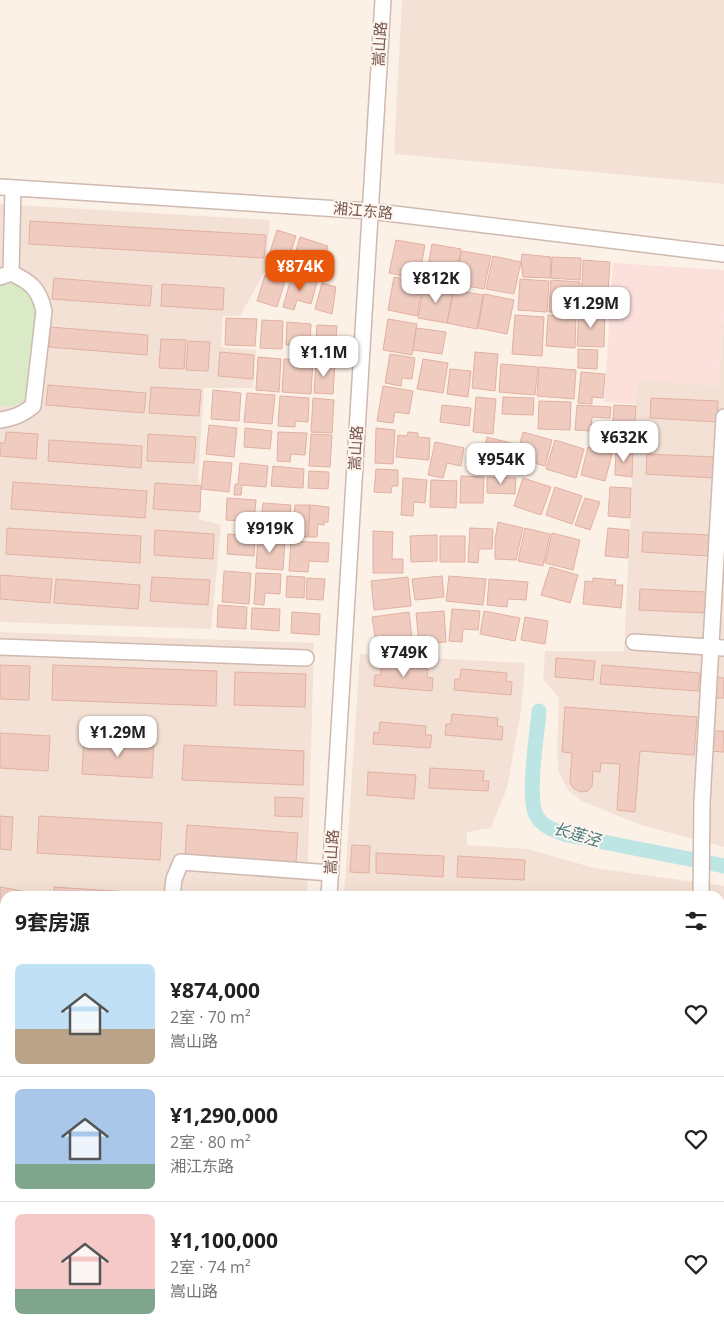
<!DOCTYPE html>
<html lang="zh">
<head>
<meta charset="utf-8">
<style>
  body { margin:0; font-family:"Open Sans","Noto Sans SC",sans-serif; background:#f2f2f2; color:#222; height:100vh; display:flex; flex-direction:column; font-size:19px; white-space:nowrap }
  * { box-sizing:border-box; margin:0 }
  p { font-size:16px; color:#767676 }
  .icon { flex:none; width:28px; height:28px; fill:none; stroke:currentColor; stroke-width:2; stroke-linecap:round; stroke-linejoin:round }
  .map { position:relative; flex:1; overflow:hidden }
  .drawer { position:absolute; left:0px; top:891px; width:725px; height:446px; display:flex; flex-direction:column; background:#fff; border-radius:15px 15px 0 0; box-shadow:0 5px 20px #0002 }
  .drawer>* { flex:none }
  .price { position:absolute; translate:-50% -42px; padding:0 11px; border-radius:10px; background:#fff; color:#222; font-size:16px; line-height:32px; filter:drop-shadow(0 1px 2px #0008) }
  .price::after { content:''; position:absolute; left:50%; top:30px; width:15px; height:11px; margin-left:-8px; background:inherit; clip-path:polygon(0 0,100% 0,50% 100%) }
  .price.selected { background:#ea580c; color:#fff }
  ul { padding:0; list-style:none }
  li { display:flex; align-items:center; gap:15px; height:125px; padding:0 15px }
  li+li { border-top:1px solid #e0e0e0 }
  li span { display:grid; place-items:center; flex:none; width:140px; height:100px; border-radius:8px; color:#555 }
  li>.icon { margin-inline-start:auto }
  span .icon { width:60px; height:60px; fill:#fffc; stroke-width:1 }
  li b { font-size:21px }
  h2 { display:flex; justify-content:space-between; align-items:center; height:60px; padding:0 15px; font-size:21px }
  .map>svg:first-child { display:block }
  .residential { fill:#f3e1d6 }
  .commercial { fill:#fbe0dc }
  .green { fill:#dae9c6 }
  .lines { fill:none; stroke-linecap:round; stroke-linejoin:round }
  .canal { stroke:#bce5e4; stroke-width:15 }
  .building { fill:#f0ccc0; stroke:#e2b0a1 }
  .minor-casing { stroke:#cfb9b0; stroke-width:18 }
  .major-casing { stroke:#d8cfcd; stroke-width:22 }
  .minor { stroke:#fff; stroke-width:15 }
  .major { stroke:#f7cba3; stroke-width:20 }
  .labels { text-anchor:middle; stroke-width:4; stroke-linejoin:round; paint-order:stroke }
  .street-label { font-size:15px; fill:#75554c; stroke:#fef5ee }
  .water-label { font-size:16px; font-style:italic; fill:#407879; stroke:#fef5ee }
</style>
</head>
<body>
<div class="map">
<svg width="724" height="1337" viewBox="0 0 724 1337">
  <rect width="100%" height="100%" fill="#fcf1e7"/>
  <path class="residential" d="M402 0H724V184L394 154Z
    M0 204 270 220 265 271 240 316H223L221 347 256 350 253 388H204L198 478 201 486 199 519 221 525 211 629 0 622Z
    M724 313V847L641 825 582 801 568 790 559 773 557 754 559 698 543 679 545 651H624L637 379 718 386Z
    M0 632 314 643 307 896H5V1207H0Z
    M360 654 525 663 521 711 507 788 491 828 467 832V845L528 849 594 868 724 886V1080H720V896H344Z"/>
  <path class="commercial" d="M613 263 724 270V313L718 386 637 380 636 404 604 402Z
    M330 1332H715L724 1333V1337H329Z"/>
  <path class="green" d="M13 282 30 291 37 310 29 398C20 404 11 408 0 406V285Z"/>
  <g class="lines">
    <path class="canal" d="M539 711C537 734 527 797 536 815 542 827 556 831 568 835L724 866"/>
  </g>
  <path class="building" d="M30 221 266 235 264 258 29 244Z
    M277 230 296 236 288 261 269 255Z
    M300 237 328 246 319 275 291 267Z
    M396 240 425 245 419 279 389 273Z
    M432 244 461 249 455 283 426 277Z
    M462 251 491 256 484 289 455 284Z
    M522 254 551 257 550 278 523 277 521 262Z
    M493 256 521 262 514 294 486 289Z
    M552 257 581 258 580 280 551 278Z
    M583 260 610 262 607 308 581 307Z
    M265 275 285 281 277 307 257 301Z
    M292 275 317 282 311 304 297 300 294 310 283 307Z
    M394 277 423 282 417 316 388 310Z
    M54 278 152 286 150 306 52 299Z
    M520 279 549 281 547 312 518 310Z
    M551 280 580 282 578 314 549 312Z
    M322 283 336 287 332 314 315 309Z
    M162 284 224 288 223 310 161 306Z
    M424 285 453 290 447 323 418 318Z
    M454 290 483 295 477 329 447 323Z
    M484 294 514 300 507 334 478 328Z
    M579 310 605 311 604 347 577 346Z
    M515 315 544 317 542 356 512 354Z
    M548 315 576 317 575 348 546 346Z
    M226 318 257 319 255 346 225 345Z
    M388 319 417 324 412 355 383 350Z
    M262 320 283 321 282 349 260 348Z
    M287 322 311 324 310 347 286 345Z
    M317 325 337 326 334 359 315 357Z
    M50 327 148 335 147 355 49 347Z
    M416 328 446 332 442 354 413 350Z
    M161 339 186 340 184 369 159 368Z
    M188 341 210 342 208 371 186 370Z
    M578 349 598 350 597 369 578 368Z
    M220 352 254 355 253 379 218 376Z
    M475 352 498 354 495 391 472 388Z
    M390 354 415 358 412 379 402 378 401 386 385 383Z
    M258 357 281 359 279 392 256 390Z
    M284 359 313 361 311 394 282 392Z
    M423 359 448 363 443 393 417 389Z
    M316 361 335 362 333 394 314 393Z
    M501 364 538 367 535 395 499 392Z
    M539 367 576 370 574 399 537 396Z
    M450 369 471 371 468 397 447 394Z
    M581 372 605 374 603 398 592 397V404L578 403Z
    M48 385 146 393 144 413 46 405Z
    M383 386 413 391 409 414 395 412 393 423 377 421Z
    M151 387 201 390 199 416 149 413Z
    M213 390 241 393 239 421 211 419Z
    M247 393 275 395 272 424 244 422Z
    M280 396 309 398 308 422 295 421V427L278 426Z
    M476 397 496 399 493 434 473 432Z
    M503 397 534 398 533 415 502 414Z
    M313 398 334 400 332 433 311 432Z
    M651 398 718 401 717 422 650 418Z
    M539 401 571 402 570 430 538 429Z
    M442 405 471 408 469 426 440 422Z
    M577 405 611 407 610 418 592 417 591 431 575 430Z
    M614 405 636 406 634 435 612 433Z
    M209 425 237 428 234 457 206 454Z
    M245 428 272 431 270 449 244 447Z
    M376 428 395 430 393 464 375 463Z
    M6 432 38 434 36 459 0 456V443H5Z
    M278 432 307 433 305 455 291 454 290 462 277 461Z
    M408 432 418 433V437L430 438 429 460 396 457 398 435 407 436Z
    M523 432 552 440 545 466 516 458Z
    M148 434 196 437 194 463 147 461Z
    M311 434 332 435 330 467 309 466Z
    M487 437 515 444 509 469 481 463Z
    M49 440 142 446 141 468 48 461Z
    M555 440 584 449 576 478 546 469Z
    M435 442 464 448 461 466 447 463 443 478 428 475Z
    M588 447 612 454 605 481 581 475Z
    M616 450 633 451 632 477 615 475Z
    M647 454 715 457 714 478 646 474Z
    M204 461 232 463 229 492 201 489Z
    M240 463 268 466 266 487 242 485 241 495H234L235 484H238Z
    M273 466 304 469 303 488 271 486Z
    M376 469 398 470V486H392L391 493 374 492Z
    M309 471 329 472 328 489 308 488Z
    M461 476 484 477 483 503H460Z
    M487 477 516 478 515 494 487 493Z
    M403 478 427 480 425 503 414 502 413 516 401 515Z
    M523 478 551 487 541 515 514 506Z
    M431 480 457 481 456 508 430 507Z
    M13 482 147 491 145 518 11 509Z
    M155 483 201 486 200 512 153 509Z
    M555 487 582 496 572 524 546 515Z
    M610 487 631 488 630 518 608 516Z
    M227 498 256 500 254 522 226 520Z
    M585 498 600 502 590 530 575 525Z
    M263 503 291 505 289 523 275 522 274 534 260 533Z
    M295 505H310L308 537 293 536Z
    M310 505 329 507 328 522H324V525L318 524 317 537H308Z
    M498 522 523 528 516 560 495 559V539Z
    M7 528 141 536 140 563 6 554Z
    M470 528 493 529 492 549H479L478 563 468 562Z
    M525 528 550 534 543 566 518 561Z
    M608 528 629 530 628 558 605 556Z
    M155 530 214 534 213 559 154 555Z
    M373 531 393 532 392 559H403V573H373Z
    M643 532 710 535 709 556 642 552Z
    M552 533 580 540 573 570 545 563Z
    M228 534 255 536 254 556 227 554Z
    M437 535V561L411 562 410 536Z
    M440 536H465V562H440Z
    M258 537 285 539 283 570 256 568Z
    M291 541 329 543 328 562 309 561 308 572 289 571Z
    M550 567 578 575 570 603 541 595Z
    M224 571 251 573 249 604 222 602Z
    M256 573 281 574 280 594 265 593 264 605 254 604Z
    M0 575 52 579 50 603 0 599Z
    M287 576 305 577 304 598 286 597Z
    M442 576 444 597 415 600 412 579Z
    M449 576 486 579 483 605 446 601Z
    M152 577 210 580 208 605 150 601Z
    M408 577 411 606 374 610 371 581Z
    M307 578 325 579 323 600 306 599Z
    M593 578 616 580 615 585H623L621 608 583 604 585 581 593 582Z
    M56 579 140 585 138 609 54 603Z
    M489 579 528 582 526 600 508 599 507 607 487 605Z
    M640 589 707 592V613L639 610Z
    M218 605 247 607 246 629 217 627Z
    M252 608 280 609 279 631 251 629Z
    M452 609 480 611 478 630 463 629 462 642 449 641Z
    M444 611 446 642 419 644 416 613Z
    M484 611 520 618 515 641 480 634Z
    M292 612 320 614 319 635 291 633Z
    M409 612 412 638 376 642 372 617Z
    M525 617 548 621 545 644 521 640Z
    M556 658 595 661 593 680 555 677Z
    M0 665 30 666 29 700 0 699Z
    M53 665 217 671 216 706 52 700Z
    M381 665 428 669 427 677 433 678 432 691 374 686 375 675H381Z
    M602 665 700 673 698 691 600 684Z
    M461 669 507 673 506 681 512 682 511 695 454 690 455 679H460Z
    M235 672 306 674 305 707 234 705Z
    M716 677 724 678V698H715Z
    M565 707 697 717 694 755 640 751 635 812 617 810 620 764 601 763 600 772 593 771 592 786 588 791 581 792 573 788 570 782 572 753 562 752Z
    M452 714 498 718 497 726 503 727 502 740 445 735 446 724H451Z
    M380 722 426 726 425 735H432L430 748 373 744 374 732 379 733Z
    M710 731H724V752L709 751Z
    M0 733 50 736 48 771 0 768Z
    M84 738 154 741 152 778 82 774Z
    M184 745 304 751 303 785 182 780Z
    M430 768 484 771 483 781H489L488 791 429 788Z
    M368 772 416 775 414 799 367 795Z
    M275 797 303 798 302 817 275 816Z
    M0 816 13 817 11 850 0 849Z
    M39 816 162 823 160 860 37 853Z
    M187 825 298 833 296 862 185 855Z
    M352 845 370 846 369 873 350 872Z
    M376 853 444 856 443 877 376 873Z
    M458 856 525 860 524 880 457 877Z
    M0 887 33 893 32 896H5V939L0 938Z
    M54 887 160 894V896H54Z
    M0 968 5 969V1020L0 1019Z
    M0 1048 5 1049V1099H0Z
    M720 1103H724V1143L720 1142Z
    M0 1316 5 1317V1332H100L99 1337H0Z"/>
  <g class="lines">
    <defs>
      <path id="minor" d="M0 187 370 211 724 254
        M11 273 13 188
        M0 277 11 273C31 282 39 289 44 311L33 406C22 415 13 418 0 420
        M634 642 724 648
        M0 647 306 658
        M172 896 174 879 181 862 331 873
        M329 896 383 0
        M701 896 702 802 724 417
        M720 927H724
        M0 1107 5 1108
        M304 1337V1332"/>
      <path id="major" d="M0 1239 5 1240
        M0 1261 5 1262
        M720 1294H724
        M720 1317H724"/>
    </defs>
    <use href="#minor" class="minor-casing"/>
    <use href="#major" class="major-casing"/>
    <use href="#minor" class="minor"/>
    <use href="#major" class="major"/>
  </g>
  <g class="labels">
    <g class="street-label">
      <text transform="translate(380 44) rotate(-87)" y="5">嵩山路</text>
      <text transform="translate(363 211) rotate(5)" y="5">湘江东路</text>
      <text transform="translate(356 448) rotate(-87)" y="5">嵩山路</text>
      <text transform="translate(332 852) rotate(-87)" y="5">嵩山路</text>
    </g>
    <g class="water-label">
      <text transform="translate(577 834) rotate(16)" y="6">长莲泾</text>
    </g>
  </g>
</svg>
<b class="price selected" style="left:300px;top:292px">¥874K</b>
<b class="price" style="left:436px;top:304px">¥812K</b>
<b class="price" style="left:591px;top:329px">¥1.29M</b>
<b class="price" style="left:324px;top:378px">¥1.1M</b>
<b class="price" style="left:624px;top:463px">¥632K</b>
<b class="price" style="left:501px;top:485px">¥954K</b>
<b class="price" style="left:270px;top:554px">¥919K</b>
<b class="price" style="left:404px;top:678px">¥749K</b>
<b class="price" style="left:118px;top:758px">¥1.29M</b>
<section class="drawer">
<h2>9套房源<svg class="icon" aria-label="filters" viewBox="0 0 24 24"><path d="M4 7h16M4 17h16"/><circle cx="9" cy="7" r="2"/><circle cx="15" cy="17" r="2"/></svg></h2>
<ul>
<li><span style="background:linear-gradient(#bfe0f5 65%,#b9a48a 0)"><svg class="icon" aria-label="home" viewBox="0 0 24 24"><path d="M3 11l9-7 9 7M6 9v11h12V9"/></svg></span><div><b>¥874,000</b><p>2室 · 70 m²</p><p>嵩山路</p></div><svg class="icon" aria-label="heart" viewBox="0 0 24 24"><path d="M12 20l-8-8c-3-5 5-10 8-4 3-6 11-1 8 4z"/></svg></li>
<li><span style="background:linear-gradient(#a9c7e8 75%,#7fa58c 0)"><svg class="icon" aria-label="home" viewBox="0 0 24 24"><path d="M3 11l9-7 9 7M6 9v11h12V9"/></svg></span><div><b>¥1,290,000</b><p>2室 · 80 m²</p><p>湘江东路</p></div><svg class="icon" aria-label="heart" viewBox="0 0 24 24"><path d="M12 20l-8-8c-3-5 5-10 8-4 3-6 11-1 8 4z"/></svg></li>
<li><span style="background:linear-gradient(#f6c9c9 75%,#7fa58c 0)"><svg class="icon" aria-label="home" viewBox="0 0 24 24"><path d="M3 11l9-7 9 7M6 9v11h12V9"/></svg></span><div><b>¥1,100,000</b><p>2室 · 74 m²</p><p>嵩山路</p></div><svg class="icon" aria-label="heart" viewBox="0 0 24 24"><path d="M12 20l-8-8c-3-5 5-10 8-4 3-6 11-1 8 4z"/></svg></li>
</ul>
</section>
</div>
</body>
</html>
